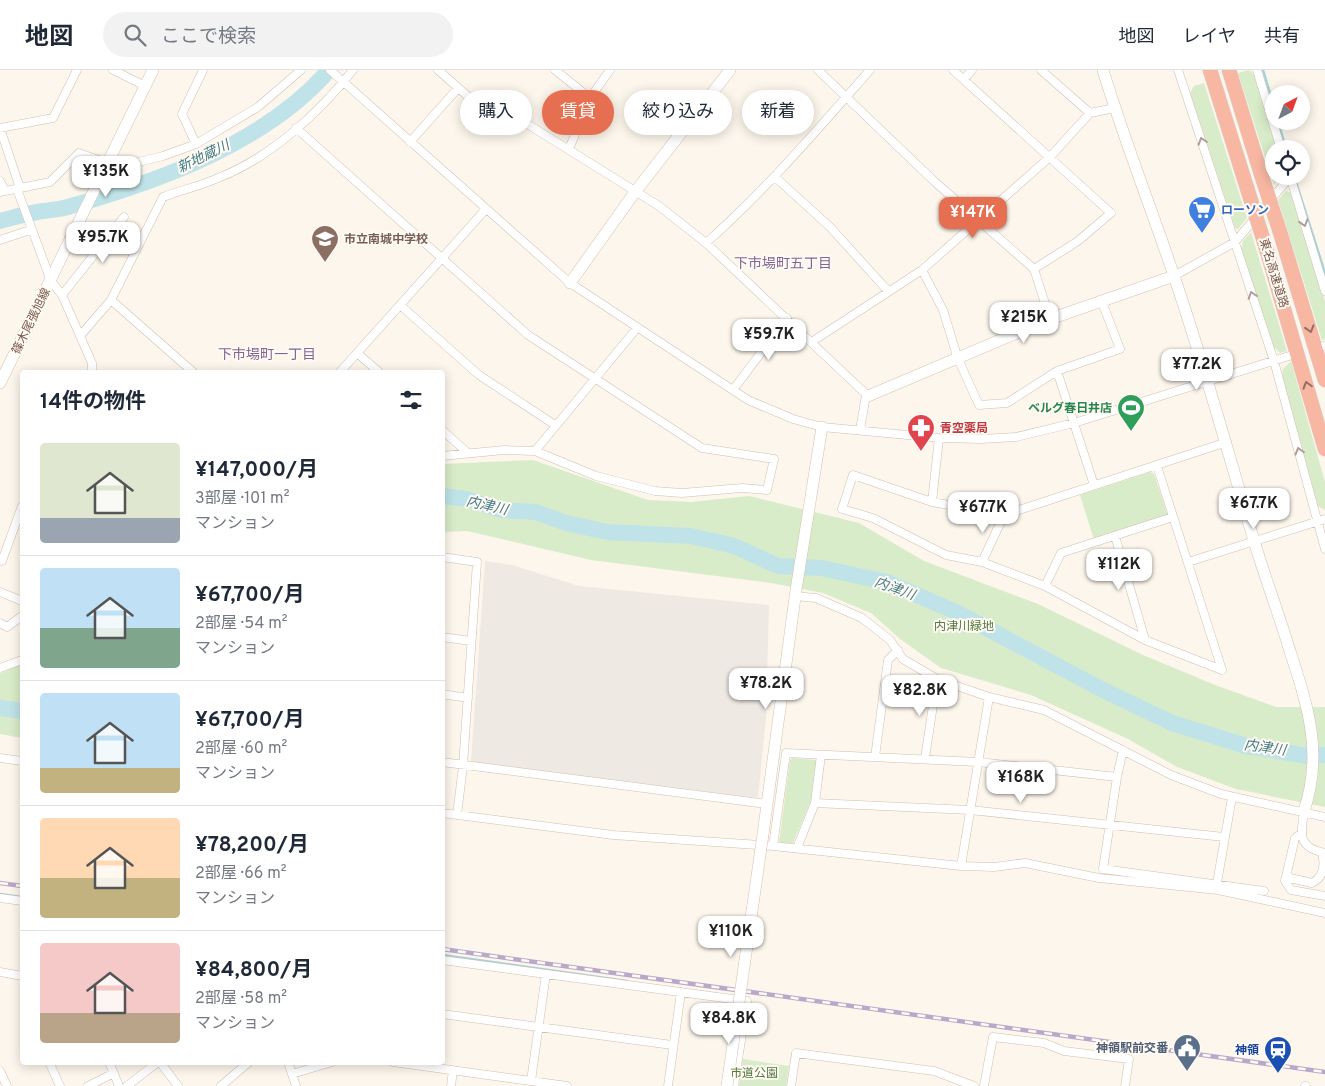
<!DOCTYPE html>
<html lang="ja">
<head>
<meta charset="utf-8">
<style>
  body { margin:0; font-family:Overpass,"Noto Sans JP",sans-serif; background:#f2f2f3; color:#1f2937; height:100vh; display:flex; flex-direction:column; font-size:19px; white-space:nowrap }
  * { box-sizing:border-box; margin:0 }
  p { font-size:16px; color:#747a83 }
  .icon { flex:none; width:28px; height:28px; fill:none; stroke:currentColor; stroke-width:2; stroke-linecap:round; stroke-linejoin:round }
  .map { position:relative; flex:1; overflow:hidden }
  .details { position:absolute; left:20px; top:300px; width:425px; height:695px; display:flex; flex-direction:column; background:#fff; border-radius:5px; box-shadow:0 2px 12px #0003 }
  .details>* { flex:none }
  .hud { position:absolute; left:460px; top:20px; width:475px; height:45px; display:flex; gap:10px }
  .needle { width:32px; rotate:41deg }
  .tools { position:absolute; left:1265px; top:15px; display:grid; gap:10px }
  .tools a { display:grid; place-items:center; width:45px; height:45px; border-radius:50%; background:#fff; box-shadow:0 2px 12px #0003; font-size:25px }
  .price { position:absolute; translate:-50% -42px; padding:0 11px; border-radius:10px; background:#fff; color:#222; font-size:16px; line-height:32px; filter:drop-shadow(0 1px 2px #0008) }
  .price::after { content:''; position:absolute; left:50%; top:30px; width:15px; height:11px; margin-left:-8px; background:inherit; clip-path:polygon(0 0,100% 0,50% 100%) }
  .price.current { background:#e76f51; color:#fff }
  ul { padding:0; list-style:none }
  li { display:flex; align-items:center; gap:15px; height:125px; padding:0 20px }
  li+li { border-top:1px solid #e0e1e3 }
  li span { display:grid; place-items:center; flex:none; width:140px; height:100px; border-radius:5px; color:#555 }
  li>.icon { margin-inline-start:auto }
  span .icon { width:60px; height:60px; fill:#fffc; stroke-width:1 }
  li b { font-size:21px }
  h2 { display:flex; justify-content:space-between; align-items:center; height:60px; padding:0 20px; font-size:21px }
  .chip { padding:0 18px; border-radius:22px; background:#fff; box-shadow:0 2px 12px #0003; font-size:18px; line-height:45px }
  .chip.current { background:#e76f51; color:#fff }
  header { display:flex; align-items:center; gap:30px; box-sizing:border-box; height:70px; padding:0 25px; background:#fff; border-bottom:1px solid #e0e1e3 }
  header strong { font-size:24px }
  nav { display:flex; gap:28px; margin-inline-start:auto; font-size:18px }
  .search { width:350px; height:45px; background:#f2f2f3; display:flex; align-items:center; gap:12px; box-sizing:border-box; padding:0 18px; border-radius:28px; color:#747a83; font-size:19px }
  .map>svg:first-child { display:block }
  .industrial { fill:#efe9e4 }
  .green { fill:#d8ecc9 }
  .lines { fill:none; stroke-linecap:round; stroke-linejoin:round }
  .stream { stroke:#a5d3da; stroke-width:2.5 }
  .river { stroke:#bfe3e8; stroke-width:16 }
  .street-casing { stroke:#d1beb0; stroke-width:9 }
  .secondary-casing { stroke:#d6c0b0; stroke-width:12 }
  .highway-casing { stroke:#dad1cd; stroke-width:15 }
  .street { stroke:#fff; stroke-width:8 }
  .secondary { stroke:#fff; stroke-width:11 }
  .highway { stroke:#f7b7a3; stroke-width:14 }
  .rail-casing { stroke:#b9a8c9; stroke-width:4.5 }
  .rail { stroke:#fffaf3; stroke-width:2.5; stroke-dasharray:8; stroke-linecap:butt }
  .secondary-bridge-casing { stroke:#d6c0b0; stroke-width:12; stroke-linecap:butt }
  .highway-bridge-casing { stroke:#dad1cd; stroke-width:15; stroke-linecap:butt }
  .secondary-bridge { stroke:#fff; stroke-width:11 }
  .highway-bridge { stroke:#f7b7a3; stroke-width:14 }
  .oneway { stroke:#af9d94 }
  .oneway2 { stroke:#936e5e }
  .labels { text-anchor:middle; stroke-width:4; stroke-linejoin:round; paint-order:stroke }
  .shop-label { font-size:12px; font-weight:bold; fill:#366cbe; stroke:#fffaf3; text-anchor:start }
  .education-label { font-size:12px; font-weight:bold; fill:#785e54; stroke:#fffaf3; text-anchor:start }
  .street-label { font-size:12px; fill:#7a5c4d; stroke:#fffaf3 }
  .leisure-label { font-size:12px; font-weight:bold; fill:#27864d; stroke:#fffaf3; text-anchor:end }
  .health-label { font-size:12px; font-weight:bold; fill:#be3a42; stroke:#fffaf3; text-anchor:start }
  .park-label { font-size:12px; fill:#537a41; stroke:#fffaf3 }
  .service-label { font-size:12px; font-weight:bold; fill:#4e5e75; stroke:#fffaf3; text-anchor:end }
  .transit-label { font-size:12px; font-weight:bold; fill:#164399; stroke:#fffaf3; text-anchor:end }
  .water-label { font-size:14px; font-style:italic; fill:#437c86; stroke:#fffaf3 }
  .neighbourhood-label { font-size:14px; fill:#846695; stroke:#fffaf3 }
</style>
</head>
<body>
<header>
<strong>地図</strong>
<div class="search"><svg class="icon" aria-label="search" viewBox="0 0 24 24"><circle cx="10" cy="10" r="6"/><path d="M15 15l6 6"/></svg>ここで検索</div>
<nav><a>地図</a><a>レイヤ</a><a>共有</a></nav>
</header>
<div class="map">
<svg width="1325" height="1016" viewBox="0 0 1325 1016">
  <rect width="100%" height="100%" fill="#fdf6ec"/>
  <path class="industrial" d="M485 491 512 495 579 516 769 535 766 647 758 728 471 692Z"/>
  <path class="green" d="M1249 0 1256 6 1278 79H1274V106H1281L1274 115 1238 3Z
    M1204 13 1247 148 1238 159 1235 158 1190 23 1194 16Z
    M1286 121 1291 123 1325 231V269L1322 270 1278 130Z
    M1251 162 1287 281 1280 283 1273 276 1241 179 1243 171Z
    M1291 291 1325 412V440L1318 436 1282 305 1283 299Z
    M533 390 648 430 691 432 749 426 859 453 924 491 1038 534 1143 585 1215 615 1276 637H1325V737L1236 719 1177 697 1128 669 1031 625 941 598 900 569 871 543 823 523 771 513 591 490 467 461 443 462V394Z
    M1151 402 1154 404 1168 446 1094 470 1080 425Z
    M22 593V668L0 664V604Z
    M793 688 817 690 812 728 793 773H779L790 690Z
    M743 989 789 996 786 1016H739Z"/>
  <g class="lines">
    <path class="stream" d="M1263 0 1274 36
      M1278 51 1286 79
      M1294 106 1325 203
      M0 824 22 827
      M442 885 627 911"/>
    <path class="river" d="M0 151C12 148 25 144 37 142 48 140 60 140 71 136 160 111 267 72 329 0
      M442 426 467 429 501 440 536 442 566 453 607 462 691 466 734 476 778 496 821 498 887 512 956 542 1105 621 1172 653 1246 676 1308 686 1325 685
      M0 638 22 641"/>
    <defs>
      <path id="street" d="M113 0 145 16
        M330 0 570 213 748 330 793 349 822 357 939 368 981 369 1016 367 1074 353 1289 286
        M438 0 480 37 521 50 659 136 706 173 868 326
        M555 0 590 28
        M818 0 935 112 1034 199 1050 249
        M953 0 1111 143 1078 171 1034 199
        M1041 0 1090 43
        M1178 0 1274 291 1325 479
        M1257 0 1281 79
        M964 9 972 0
        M0 58 53 48 77 0
        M0 58 20 118
        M296 58 528 265 702 378 774 389 767 420 742 418 682 423 655 421 596 406 535 381 504 380 442 386
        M410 72 458 18
        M196 74 182 44 203 0
        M569 79 590 28 610 0
        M1290 106 1325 221
        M775 107 830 157 888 221
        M0 111 5 121
        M17 119 51 211 62 225 92 293V302
        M0 122 50 112 79 83 118 97 163 86 196 74 258 37 301 0
        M115 160 139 175
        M0 170 30 160
        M706 173C766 120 817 60 870 0
        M922 200 943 240 958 289 979 335 1007 333 1057 301 1120 279 1102 232
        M1174 206 1235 172 1290 107
        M62 225 124 147
        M111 230 163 127C181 120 201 116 218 108 270 88 319 43 353 0
        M400 235 479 305 555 355
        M80 266 111 230 193 302
        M813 271 922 200 1050 87 1090 43 1115 38
        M1324 276H1325
        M357 283 379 302
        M1057 301 1094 415
        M340 302 486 139
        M733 320 787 248
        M442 360 468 383
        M860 360 866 325
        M535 381 637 258
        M1157 396 1222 600
        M932 432 939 368
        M1115 466 1145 570
        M442 487 477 492 463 696 457 745
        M2 491 22 436
        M982 492 1004 445
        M1188 492 1325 449
        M1045 516 1061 483 1173 447
        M0 522 22 531
        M795 526 816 528 862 548 890 570 903 589 937 609 989 627 1044 640 1171 705 1221 724 1325 747
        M0 553 7 557 22 546
        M442 567 471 571
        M0 598 22 590
        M1222 600 1145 570 1045 516 982 492 946 485 873 448 842 439 853 405 932 432 1004 445 1227 372
        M442 624 468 628
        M1123 680 1117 707 1103 799 1264 821
        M875 687 888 590 898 580
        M0 688 22 691
        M925 688 937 609
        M442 692 767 734
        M815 733 970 740 1224 767
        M1304 741C1301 765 1297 777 1325 783
        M442 743 613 765 773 776 961 796 994 797 1025 793 1099 808 1218 820 1325 843
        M1301 764 1295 768 1285 811 1291 820 1325 826
        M773 776 786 683 978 692 1117 707
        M797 778 815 733 821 685
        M961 796 989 627
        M1286 807 1312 813C1324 807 1325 795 1322 783
        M1217 813 1232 727
        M0 828 22 831
        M442 890 747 931 734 1016
        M0 902 22 906
        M442 944 672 975
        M49 992 60 1016
        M109 992 119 1016
        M160 992 178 1016
        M288 992 296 1016
        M393 992 567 1016
        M0 1001 7 1016
        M292 1004 332 992
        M531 1011 546 904
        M88 1016 114 1003
        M127 1016 158 992
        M221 1016 249 992
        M451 1016 453 1000
        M668 1016 681 922
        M791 1016 796 983 934 1001 974 1016
        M984 1016 993 967 1044 973 1064 981 1129 989 1125 1016
        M1305 1016H1306"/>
      <path id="secondary" d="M1103 0C1124 70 1151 137 1174 206 1204 294 1228 382 1254 471 1265 507 1278 542 1289 578 1307 634 1324 682 1304 741
        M570 213 635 122 730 0
        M0 313 153 0
        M868 326 1050 249 1174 206
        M763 764 796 520 822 357"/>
      <path id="highway" d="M1210 0 1247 118
        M1229 0 1261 104
        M1280 162 1325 310
        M1266 178 1325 379"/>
    </defs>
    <use href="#street" class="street-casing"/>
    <use href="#secondary" class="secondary-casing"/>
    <use href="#highway" class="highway-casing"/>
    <use href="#street" class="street"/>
    <use href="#secondary" class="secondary"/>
    <use href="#highway" class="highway"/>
    <defs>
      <path id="rail" d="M0 813 22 816
        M442 879 1325 1002"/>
    </defs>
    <use href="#rail" class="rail-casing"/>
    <use href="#rail" class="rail"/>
    <defs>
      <path id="secondary-bridge" d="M727 1016 763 764"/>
      <path id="highway-bridge" d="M1261 104 1280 162
        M1247 118 1266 178"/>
    </defs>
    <use href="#secondary-bridge" class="secondary-bridge-casing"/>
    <use href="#highway-bridge" class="highway-bridge-casing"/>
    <use href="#secondary-bridge" class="secondary-bridge"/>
    <use href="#highway-bridge" class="highway-bridge"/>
  </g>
  <defs><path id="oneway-chevron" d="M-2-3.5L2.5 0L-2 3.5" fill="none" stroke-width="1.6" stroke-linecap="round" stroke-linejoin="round" transform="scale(1.25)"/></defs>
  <g class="oneway">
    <use href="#oneway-chevron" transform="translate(1202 71) rotate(-108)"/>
    <use href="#oneway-chevron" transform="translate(1304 153) rotate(73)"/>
    <use href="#oneway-chevron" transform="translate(1252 225) rotate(-108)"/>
    <use href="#oneway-chevron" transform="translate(1299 381) rotate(-106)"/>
  </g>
  <g class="oneway2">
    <use href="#oneway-chevron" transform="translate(1310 259) rotate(73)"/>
    <use href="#oneway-chevron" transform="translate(1307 315) rotate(-106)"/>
  </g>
  <defs>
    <symbol id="supermarket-pin" viewBox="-11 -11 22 30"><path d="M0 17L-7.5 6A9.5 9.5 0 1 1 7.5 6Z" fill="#3f7fe0" stroke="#fffaf3"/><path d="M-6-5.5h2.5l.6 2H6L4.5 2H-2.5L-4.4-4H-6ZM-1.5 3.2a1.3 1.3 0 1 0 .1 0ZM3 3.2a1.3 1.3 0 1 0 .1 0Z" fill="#fff"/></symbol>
    <symbol id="school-pin" viewBox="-11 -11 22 30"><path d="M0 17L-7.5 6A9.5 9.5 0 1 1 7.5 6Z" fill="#8d6e63" stroke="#fffaf3"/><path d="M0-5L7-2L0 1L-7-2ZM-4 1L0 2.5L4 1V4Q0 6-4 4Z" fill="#fff"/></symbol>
    <symbol id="stadium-pin" viewBox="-11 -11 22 30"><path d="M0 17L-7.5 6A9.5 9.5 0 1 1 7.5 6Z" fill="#2e9e5b" stroke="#fffaf3"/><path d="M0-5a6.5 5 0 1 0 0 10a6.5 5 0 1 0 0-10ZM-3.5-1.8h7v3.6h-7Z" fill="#fff"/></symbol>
    <symbol id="pharmacy-pin" viewBox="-11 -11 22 30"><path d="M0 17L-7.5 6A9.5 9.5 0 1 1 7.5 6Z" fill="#e0444e" stroke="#fffaf3"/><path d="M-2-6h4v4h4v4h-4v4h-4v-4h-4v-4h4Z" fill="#fff"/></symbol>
    <symbol id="civic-pin" viewBox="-11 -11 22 30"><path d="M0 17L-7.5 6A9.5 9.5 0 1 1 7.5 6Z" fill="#5c6f8a" stroke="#fffaf3"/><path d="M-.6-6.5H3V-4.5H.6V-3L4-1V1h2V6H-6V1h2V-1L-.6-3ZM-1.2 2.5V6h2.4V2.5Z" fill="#fff"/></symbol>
    <symbol id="station-pin" viewBox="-11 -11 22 30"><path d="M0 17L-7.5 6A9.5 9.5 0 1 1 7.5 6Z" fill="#1a4fb4" stroke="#fffaf3"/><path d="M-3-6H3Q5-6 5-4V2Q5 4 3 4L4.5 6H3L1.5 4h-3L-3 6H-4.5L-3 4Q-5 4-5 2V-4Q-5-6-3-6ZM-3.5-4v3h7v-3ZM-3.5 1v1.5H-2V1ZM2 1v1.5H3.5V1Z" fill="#fff"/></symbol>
  </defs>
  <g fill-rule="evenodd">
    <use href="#supermarket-pin" x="1186" y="124" width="32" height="43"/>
    <use href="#school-pin" x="309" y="153" width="32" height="43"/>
    <use href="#stadium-pin" x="1115" y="322" width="32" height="43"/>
    <use href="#pharmacy-pin" x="905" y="342" width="32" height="43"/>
    <use href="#civic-pin" x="1171" y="962" width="32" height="43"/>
    <use href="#station-pin" x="1262" y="964" width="32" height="43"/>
  </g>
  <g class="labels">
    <g class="shop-label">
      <text x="1221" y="144">ローソン</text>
    </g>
    <g class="education-label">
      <text x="344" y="173">市立南城中学校</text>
    </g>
    <g class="street-label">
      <text transform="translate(1274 203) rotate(73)" y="4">東名高速道路</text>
      <text transform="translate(31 251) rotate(-64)" y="4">篠木尾張旭線</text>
    </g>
    <g class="leisure-label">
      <text x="1112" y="342">ベルグ春日井店</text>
    </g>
    <g class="health-label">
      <text x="940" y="362">青空薬局</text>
    </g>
    <g class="park-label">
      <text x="964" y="560">内津川緑地</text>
      <text x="754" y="1007">市道公園</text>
    </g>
    <g class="service-label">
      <text x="1168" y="982">神領駅前交番</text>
    </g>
    <g class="transit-label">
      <text x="1259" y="984">神領</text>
    </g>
    <g class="water-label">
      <text transform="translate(203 86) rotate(-26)" y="5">新地蔵川</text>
      <text transform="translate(487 435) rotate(13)" y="5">内津川</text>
      <text transform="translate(895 518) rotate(20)" y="5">内津川</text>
      <text transform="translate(1265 677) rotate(8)" y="5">内津川</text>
    </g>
    <g class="neighbourhood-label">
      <text x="783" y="198">下市場町五丁目</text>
      <text x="267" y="289">下市場町一丁目</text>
    </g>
  </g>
</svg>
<div class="tools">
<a><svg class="needle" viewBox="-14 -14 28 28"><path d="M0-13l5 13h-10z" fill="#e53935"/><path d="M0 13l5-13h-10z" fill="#747a83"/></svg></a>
<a><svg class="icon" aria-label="locate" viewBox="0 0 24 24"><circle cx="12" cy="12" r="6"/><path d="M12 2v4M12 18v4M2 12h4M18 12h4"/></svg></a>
</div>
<b class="price" style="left:106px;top:128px">¥135K</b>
<b class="price current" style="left:973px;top:169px">¥147K</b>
<b class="price" style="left:103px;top:194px">¥95.7K</b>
<b class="price" style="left:1024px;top:274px">¥215K</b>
<b class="price" style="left:769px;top:291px">¥59.7K</b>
<b class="price" style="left:1197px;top:321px">¥77.2K</b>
<b class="price" style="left:1254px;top:460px">¥67.7K</b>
<b class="price" style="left:983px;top:464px">¥67.7K</b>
<b class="price" style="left:1119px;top:521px">¥112K</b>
<b class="price" style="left:766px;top:640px">¥78.2K</b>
<b class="price" style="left:920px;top:647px">¥82.8K</b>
<b class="price" style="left:1021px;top:734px">¥168K</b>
<b class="price" style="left:731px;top:888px">¥110K</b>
<b class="price" style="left:729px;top:975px">¥84.8K</b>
<div class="hud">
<a class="chip">購入</a>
<a class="chip current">賃貸</a>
<a class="chip">絞り込み</a>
<a class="chip">新着</a>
</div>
<section class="details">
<h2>14件の物件<svg class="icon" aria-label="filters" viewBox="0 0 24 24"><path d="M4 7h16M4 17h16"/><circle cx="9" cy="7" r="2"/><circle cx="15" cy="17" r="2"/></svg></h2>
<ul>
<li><span style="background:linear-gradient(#dfe7d0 75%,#9aa5b1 0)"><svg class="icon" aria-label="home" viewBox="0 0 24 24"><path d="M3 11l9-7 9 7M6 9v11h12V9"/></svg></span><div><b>¥147,000/月</b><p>3部屋 · 101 m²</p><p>マンション</p></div></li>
<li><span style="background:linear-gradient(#bfe0f5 60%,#7fa58c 0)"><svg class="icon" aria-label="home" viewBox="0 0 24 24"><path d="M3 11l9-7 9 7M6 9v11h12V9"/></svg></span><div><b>¥67,700/月</b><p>2部屋 · 54 m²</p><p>マンション</p></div></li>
<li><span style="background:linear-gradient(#bfe0f5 75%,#c2b280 0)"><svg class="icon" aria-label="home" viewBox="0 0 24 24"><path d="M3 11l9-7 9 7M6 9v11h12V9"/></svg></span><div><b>¥67,700/月</b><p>2部屋 · 60 m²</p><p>マンション</p></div></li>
<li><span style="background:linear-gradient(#ffd9b3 60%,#c2b280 0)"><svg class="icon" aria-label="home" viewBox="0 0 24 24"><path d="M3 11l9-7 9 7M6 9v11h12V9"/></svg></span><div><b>¥78,200/月</b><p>2部屋 · 66 m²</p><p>マンション</p></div></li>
<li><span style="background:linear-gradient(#f6c9c9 70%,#b9a48a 0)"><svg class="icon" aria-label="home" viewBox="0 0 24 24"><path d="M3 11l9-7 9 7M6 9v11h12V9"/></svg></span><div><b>¥84,800/月</b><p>2部屋 · 58 m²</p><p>マンション</p></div></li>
</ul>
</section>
</div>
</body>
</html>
